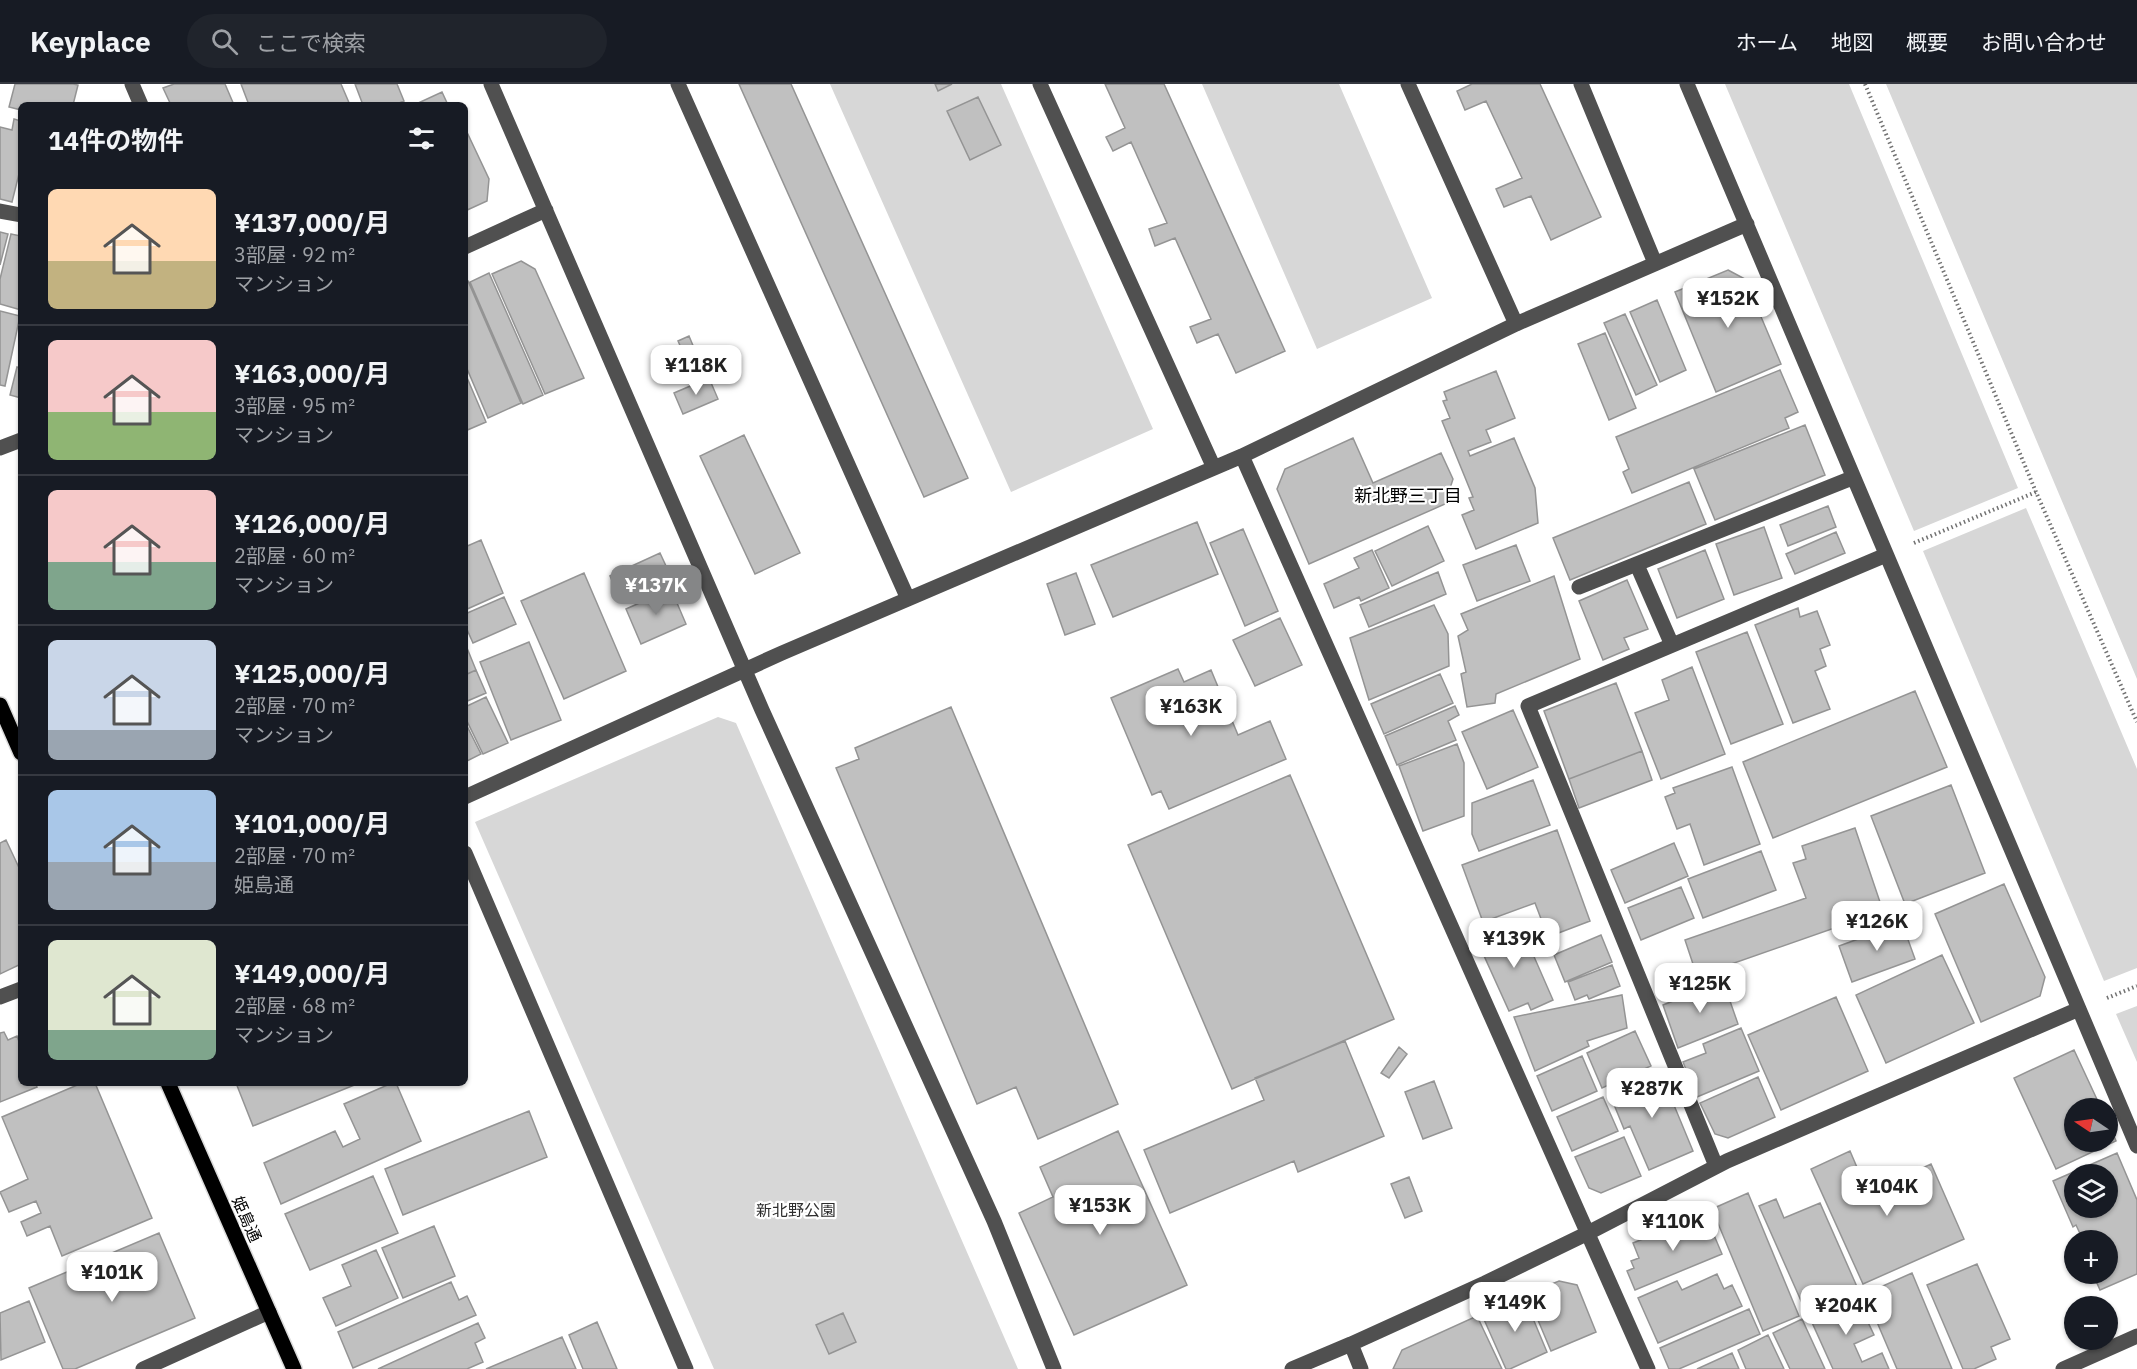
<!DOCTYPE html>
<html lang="ja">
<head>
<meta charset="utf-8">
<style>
  body { margin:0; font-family:"IBM Plex Sans","Noto Sans JP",sans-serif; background:#20242c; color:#f1f3f6; height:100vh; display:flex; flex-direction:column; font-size:22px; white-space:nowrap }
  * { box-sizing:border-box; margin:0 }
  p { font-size:20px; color:#9ea1a6 }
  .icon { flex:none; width:33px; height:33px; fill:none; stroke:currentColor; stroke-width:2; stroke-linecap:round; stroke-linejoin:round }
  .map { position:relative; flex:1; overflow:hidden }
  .panel { position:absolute; left:18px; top:18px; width:450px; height:984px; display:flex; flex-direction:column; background:#171b24; border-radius:9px; box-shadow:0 2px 4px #0004 }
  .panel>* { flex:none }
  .needle { width:39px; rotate:283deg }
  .fabs { position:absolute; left:2064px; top:1014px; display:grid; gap:12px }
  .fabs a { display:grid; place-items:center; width:54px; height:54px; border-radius:50%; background:#171b24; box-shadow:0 2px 4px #0004; font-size:30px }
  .price { position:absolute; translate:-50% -51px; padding:0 14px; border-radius:12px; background:#fff; color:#222; font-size:20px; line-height:39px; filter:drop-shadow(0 2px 3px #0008) }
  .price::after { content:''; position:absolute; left:50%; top:36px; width:18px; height:14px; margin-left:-9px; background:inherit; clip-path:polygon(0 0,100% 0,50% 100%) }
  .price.selected { background:#858687; color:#fff }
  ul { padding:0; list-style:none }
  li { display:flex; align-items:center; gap:18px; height:150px; padding:0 30px }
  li+li { border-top:2px solid #363941 }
  li span { display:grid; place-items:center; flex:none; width:168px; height:120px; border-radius:9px; color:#555 }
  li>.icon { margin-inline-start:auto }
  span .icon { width:72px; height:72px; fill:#fffc; stroke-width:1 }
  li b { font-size:26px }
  h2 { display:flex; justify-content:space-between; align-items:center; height:72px; padding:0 30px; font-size:26px }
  header { display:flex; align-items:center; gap:36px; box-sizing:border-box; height:84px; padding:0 30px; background:#171b24; border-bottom:2px solid #363941 }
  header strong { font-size:28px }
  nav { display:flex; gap:33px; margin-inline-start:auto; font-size:21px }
  .search { width:420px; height:54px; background:#20242c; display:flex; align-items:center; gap:15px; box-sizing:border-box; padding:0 21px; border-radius:33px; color:#9ea1a6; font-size:22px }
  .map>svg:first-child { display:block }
  .green { fill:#d7d7d7 }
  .building { fill:#c0c0c0; stroke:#949494; stroke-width:1.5; fill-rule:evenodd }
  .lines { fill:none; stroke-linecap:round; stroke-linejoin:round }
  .major-casing { stroke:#dbdbdb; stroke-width:18 }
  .path { stroke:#727272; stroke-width:4; stroke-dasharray:1.5 3; stroke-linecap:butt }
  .minor { stroke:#505050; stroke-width:15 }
  .major { stroke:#000; stroke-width:15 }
  .labels { text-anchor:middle; stroke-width:4.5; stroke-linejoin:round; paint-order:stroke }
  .park-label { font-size:16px; fill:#2e2e2e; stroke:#fff }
  .street-label { font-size:16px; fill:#000; stroke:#fff }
  .neighbourhood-label { font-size:18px; fill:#000; stroke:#fff }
</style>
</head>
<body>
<header>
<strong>Keyplace</strong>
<div class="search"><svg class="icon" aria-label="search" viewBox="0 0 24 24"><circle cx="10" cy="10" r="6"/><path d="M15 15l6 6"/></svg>ここで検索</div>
<nav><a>ホーム</a><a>地図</a><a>概要</a><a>お問い合わせ</a></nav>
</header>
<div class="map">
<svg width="2137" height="1285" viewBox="0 0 2137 1285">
  <rect width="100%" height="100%" fill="#fff"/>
  <path class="green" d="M830 0H1001L1153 345 1011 408Z
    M1202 0H1339L1432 214 1317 265Z
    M1725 0H1849L2018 404 1914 447Z
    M1886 0H2137V595Z
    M2026 424 2137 685V884L2104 897 1923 467Z
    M718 633 736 639 1018 1285H714L475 738Z
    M2137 922V978L2116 930Z"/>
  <path class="building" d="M15 0H73L78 1 73 21H21V26L9 23Z
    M174 0H225L234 21H171L163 4Z
    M241 0H341L350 21H249Z
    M355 0H397L404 17 394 21H363Z
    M739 0H791L968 394 924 413Z
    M935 0H952L938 7Z
    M1105 0H1164L1285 267 1236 289 1218 250 1197 259 1190 243 1211 235 1175 154 1155 162 1149 145 1167 139 1131 58 1113 67 1106 53 1125 44Z
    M1472 0H1540L1601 133 1551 156 1531 112 1504 123 1496 105 1522 94 1486 17 1465 26 1457 7Z
    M442 8 448 21H414Z
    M978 13 1001 61 970 76 947 27Z
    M14 35 21 37V82L12 118 0 115V43L12 46Z
    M465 44 489 95 487 117 465 127Z
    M0 148 8 150 0 181Z
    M11 150 21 152V226L0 220V195Z
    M521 177 535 185 584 294 545 310 492 190Z
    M1728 186 1745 195 1781 280 1716 308 1675 208Z
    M489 189 543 311 523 320 470 198Z
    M468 197 521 319 488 334 465 280V199Z
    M1657 216 1686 286 1660 298 1630 228Z
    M0 227 20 232 5 302 0 301Z
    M1625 230 1657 301 1636 311 1604 239Z
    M1605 249 1636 324 1609 336 1578 260Z
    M689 252 697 271 686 275 678 257Z
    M17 283 21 284V314L10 311Z
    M1780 286 1798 328 1785 334 1789 344 1632 409 1623 388 1629 385 1616 353Z
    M1496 287 1515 334 1486 346 1491 358 1468 367 1470 372 1514 354 1535 404 1538 439 1476 465 1462 431 1474 426 1469 414 1473 413 1442 337 1450 334 1443 317 1447 316 1444 308Z
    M465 289 486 338 465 347Z
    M709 294 718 315 683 330 674 309Z
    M1805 341 1825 391 1715 436 1694 385Z
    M744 351 800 469 755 490 700 372Z
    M1353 354 1373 399 1441 369 1453 395 1445 420 1309 480 1277 405 1285 385Z
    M1689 398 1706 440 1570 496 1553 454Z
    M1828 422 1836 443 1788 462 1780 441Z
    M1197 438 1218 490 1113 533 1091 481Z
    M1428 442 1444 477 1392 502 1375 467Z
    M1764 443 1782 494 1734 511 1716 460Z
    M1243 445 1278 527 1245 542 1210 459Z
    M1836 448 1845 469 1795 490 1786 470Z
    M481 456 503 509 465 526V463Z
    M1516 461 1530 497 1477 517 1463 481Z
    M1372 466 1389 504 1361 517 1359 513 1334 524 1324 500 1359 484 1354 474Z
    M1705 466 1724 515 1677 534 1658 485Z
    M660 469 672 495 621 518 610 492Z
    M1438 488 1446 510 1369 543 1360 521Z
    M584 489 626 587 564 615 521 517Z
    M1076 489 1095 540 1065 551 1047 500Z
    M1554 492 1580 575 1496 610 1495 619 1467 623 1461 590 1466 588 1458 552 1468 546 1461 530Z
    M1627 496 1648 545 1624 554 1629 565 1603 576 1579 517Z
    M671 505 686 540 641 560 626 525Z
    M504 513 516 540 473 559 465 541V530Z
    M1434 521 1448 550 1449 582 1369 616 1350 554Z
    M1798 524 1800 533 1817 527 1830 561 1820 565 1826 582 1815 587 1830 625 1793 639 1755 541Z
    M1280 534 1302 581 1255 602 1233 556Z
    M1747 548 1783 640 1731 660 1696 568Z
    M529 558 561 636 511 656 480 578Z
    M467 564 476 586 465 591V565Z
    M1692 583 1725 670 1661 695 1635 629 1669 616 1662 596Z
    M1178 585 1184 598 1211 586 1238 651 1270 637 1286 675 1169 725 1161 707 1152 711 1111 614Z
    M476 586 486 609 465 618V591Z
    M1440 590 1453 619 1384 650 1371 620Z
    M1616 599 1642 667 1569 695 1544 627Z
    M1915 607 1947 683 1773 754 1743 678Z
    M486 613 508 659 483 670 465 633V623Z
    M1455 622 1459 631 1448 637 1456 656 1397 681 1385 652Z
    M951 623 1118 1020 1038 1055 1016 1003 977 1020 836 684 859 675 855 664Z
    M1513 626 1538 683 1487 705 1462 648Z
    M465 638 481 670 465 678Z
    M1457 660 1464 679V732L1423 747 1399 682Z
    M1642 667 1652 696 1579 724 1569 695Z
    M1732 683 1760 760 1704 781 1690 740 1677 745 1665 713 1675 709 1673 704Z
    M1290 691 1394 935 1232 1005 1128 761Z
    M1533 696 1550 741 1479 767 1472 750V719Z
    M1951 701 1985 789 1905 820 1871 732Z
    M1855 744 1883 827 1697 892 1685 856 1806 814 1793 779 1806 775 1802 762Z
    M1557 746 1590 837 1548 853 1535 819 1483 838 1462 781Z
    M6 756 21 788V880L0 890V759Z
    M1674 759 1688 792 1625 819 1611 786Z
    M1761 767 1776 806 1703 834 1688 795Z
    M2004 800 2045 893 2040 912 1981 938 1935 830Z
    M1681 803 1694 834 1641 856 1628 824Z
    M1902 839 1915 875 1852 898 1839 862Z
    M1507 840 1515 858 1525 852 1553 916 1531 926 1528 919 1509 927 1476 854Z
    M1601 851 1612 878 1565 898 1554 871Z
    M1942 871 1974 939 1886 979 1856 911Z
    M1612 881 1620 902 1589 915 1587 911 1575 916 1568 898Z
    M1723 897 1738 940 1678 964 1663 921Z
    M1622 911 1627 944 1587 957 1589 962 1535 987 1514 933Z
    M1836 913 1868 987 1781 1026 1748 951Z
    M1741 944 1759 987 1697 1013 1683 978 1706 969 1703 960Z
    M1635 947 1651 982 1602 1004 1587 969Z
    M4 948 8 956 17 952 21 963V999H35L37 1003 0 1018V949Z
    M1345 957 1384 1052 1298 1088 1294 1077 1170 1129 1144 1066 1264 1016 1255 994Z
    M1399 963 1407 970 1389 994 1381 989Z
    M2074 966 2101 1024H2074V1058H2108V1038L2116 1057 2056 1085 2014 994Z
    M1582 972 1597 1007 1552 1027 1537 992Z
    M1659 985 1693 1067 1649 1086 1630 1042 1624 1045 1608 1006Z
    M1758 993 1775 1033 1728 1054 1715 1050 1700 1019Z
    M1434 997 1452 1044 1423 1055 1405 1008Z
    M82 999H95L152 1134 62 1172 50 1142 27 1152 21 1138 41 1129 36 1117 9 1128 0 1108 28 1095 2 1033Z
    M236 999H356L357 1000 253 1042Z
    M392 999H396L421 1057 281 1120 264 1079 335 1047 343 1063 360 1055 344 1020Z
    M1603 1013 1618 1047 1572 1067 1557 1033Z
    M529 1027 547 1073 403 1131 385 1085Z
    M1118 1047 1187 1201 1074 1251 1019 1129 1053 1113 1040 1083Z
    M1624 1053 1641 1092 1601 1109 1589 1104 1575 1073Z
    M1850 1067 1868 1109 1931 1080 1964 1155 1863 1200 1811 1085Z
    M2117 1069 2137 1116V1190L2100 1206 2093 1190H2108V1156H2083L2076 1141 2073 1143 2053 1097ZM2074 1090H2108V1124H2074Z
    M373 1092 398 1149 310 1186 285 1130Z
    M1409 1093 1422 1127 1405 1134 1391 1100Z
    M1748 1109 1799 1232 1763 1247 1712 1125Z
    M1776 1115 1784 1134 1820 1119 1858 1205 1806 1228 1759 1122Z
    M1705 1130 1722 1170 1635 1206 1627 1187 1634 1184 1631 1177 1639 1174 1633 1159Z
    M434 1142 455 1192 403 1214 382 1164Z
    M159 1149 195 1234 75 1285H63L29 1204Z
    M376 1166 398 1214 336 1242 323 1214 351 1202 342 1181Z
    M1977 1180 2010 1255 1991 1263 1996 1275 1974 1285H1963L1927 1201Z
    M1912 1189 1952 1285H1897L1865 1210Z
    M1717 1190 1724 1205 1732 1201 1742 1222 1658 1259 1638 1214 1677 1197 1682 1206Z
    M1559 1197 1577 1201 1596 1248 1551 1267 1527 1210Z
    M451 1198 459 1216 467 1212 476 1231 353 1284 338 1248Z
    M1524 1213 1547 1268 1510 1285H1506L1482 1231Z
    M1856 1213 1874 1251 1854 1260 1862 1278 1882 1269 1889 1285H1833L1810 1234Z
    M29 1217 45 1258 1 1276 0 1229Z
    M1749 1225 1760 1250 1679 1285H1669L1660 1264Z
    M843 1229 856 1258 829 1270 816 1241Z
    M1477 1232 1502 1285H1393L1402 1266Z
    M1802 1235 1825 1285H1790L1773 1249Z
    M597 1238 617 1285H583L569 1251Z
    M478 1239 485 1254 475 1259 483 1278 467 1285H378Z
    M1768 1251 1784 1285H1746L1738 1266Z
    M562 1253 576 1285H486Z
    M1732 1269 1739 1285H1697Z"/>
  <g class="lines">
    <defs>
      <path id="major" d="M0 621 21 669
        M168 999 294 1285"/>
    </defs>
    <use href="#major" class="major-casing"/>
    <path class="path" d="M1865 0 2036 408 2137 638
      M1914 459 2036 408
      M2107 914 2137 902"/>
    <path class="minor" d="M132 0 141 21
      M491 0 762 626 994 1137 1054 1285
      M678 0 908 515
      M1040 0 1214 384
      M1408 0 1516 240
      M1581 0 1655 179
      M1687 0 2137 1062
      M0 127 21 131
      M465 163 546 126
      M0 364 21 356
      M1242 372 1648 1285
      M1637 481 1672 561
      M1579 503 1852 394
      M465 713 782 569 1242 372 1516 240 1747 140
      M465 769 686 1285
      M0 913 21 905
      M1716 1082 1528 622 1886 471
      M1351 1260 1361 1285
      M143 1285 269 1228
      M1292 1285 1351 1260 1485 1199 1586 1150 1727 1077 2079 925
      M2063 1285 2137 1252"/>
    <use href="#major" class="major"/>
  </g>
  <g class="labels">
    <g class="park-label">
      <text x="796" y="1132">新北野公園</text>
    </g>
    <g class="street-label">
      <text transform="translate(247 1135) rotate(66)" y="6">姫島通</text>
    </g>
    <g class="neighbourhood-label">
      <text x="1408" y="418">新北野三丁目</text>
    </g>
  </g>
</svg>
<div class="fabs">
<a><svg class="needle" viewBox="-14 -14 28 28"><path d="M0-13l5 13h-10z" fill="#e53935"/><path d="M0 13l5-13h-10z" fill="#9ea1a6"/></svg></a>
<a><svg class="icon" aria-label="layers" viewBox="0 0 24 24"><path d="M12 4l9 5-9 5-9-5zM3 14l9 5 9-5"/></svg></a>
<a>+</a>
<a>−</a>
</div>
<b class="price" style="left:1728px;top:245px">¥152K</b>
<b class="price" style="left:696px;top:312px">¥118K</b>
<b class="price selected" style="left:656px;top:532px">¥137K</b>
<b class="price" style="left:1191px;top:653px">¥163K</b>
<b class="price" style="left:1877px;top:868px">¥126K</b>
<b class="price" style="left:1514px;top:885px">¥139K</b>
<b class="price" style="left:1700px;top:930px">¥125K</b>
<b class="price" style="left:1652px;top:1035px">¥287K</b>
<b class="price" style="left:1887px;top:1133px">¥104K</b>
<b class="price" style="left:1100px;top:1152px">¥153K</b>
<b class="price" style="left:1673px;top:1168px">¥110K</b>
<b class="price" style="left:112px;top:1219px">¥101K</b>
<b class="price" style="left:1515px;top:1249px">¥149K</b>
<b class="price" style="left:1846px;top:1252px">¥204K</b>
<section class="panel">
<h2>14件の物件<svg class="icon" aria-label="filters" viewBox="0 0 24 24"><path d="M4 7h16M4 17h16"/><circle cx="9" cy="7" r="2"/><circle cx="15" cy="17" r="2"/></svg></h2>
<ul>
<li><span style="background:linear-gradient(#ffd9b3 60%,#c2b280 0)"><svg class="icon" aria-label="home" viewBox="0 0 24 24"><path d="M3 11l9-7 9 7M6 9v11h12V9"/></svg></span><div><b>¥137,000/月</b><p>3部屋 · 92 m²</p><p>マンション</p></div></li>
<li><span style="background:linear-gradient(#f6c9c9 60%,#8fb573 0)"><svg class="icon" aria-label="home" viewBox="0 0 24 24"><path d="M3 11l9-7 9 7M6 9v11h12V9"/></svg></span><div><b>¥163,000/月</b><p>3部屋 · 95 m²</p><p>マンション</p></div></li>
<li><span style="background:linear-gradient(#f6c9c9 60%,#7fa58c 0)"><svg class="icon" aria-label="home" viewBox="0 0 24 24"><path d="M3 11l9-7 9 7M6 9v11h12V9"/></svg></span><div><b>¥126,000/月</b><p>2部屋 · 60 m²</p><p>マンション</p></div></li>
<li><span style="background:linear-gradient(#c9d6e8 75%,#9aa5b1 0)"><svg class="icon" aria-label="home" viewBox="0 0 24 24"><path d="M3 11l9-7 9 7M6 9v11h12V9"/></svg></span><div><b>¥125,000/月</b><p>2部屋 · 70 m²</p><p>マンション</p></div></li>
<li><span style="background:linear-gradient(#a9c7e8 60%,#9aa5b1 0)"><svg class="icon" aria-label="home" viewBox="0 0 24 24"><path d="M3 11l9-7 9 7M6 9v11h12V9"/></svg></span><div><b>¥101,000/月</b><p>2部屋 · 70 m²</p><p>姫島通</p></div></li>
<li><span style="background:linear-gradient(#dfe7d0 75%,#7fa58c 0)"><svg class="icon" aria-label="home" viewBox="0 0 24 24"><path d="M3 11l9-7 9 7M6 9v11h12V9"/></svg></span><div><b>¥149,000/月</b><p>2部屋 · 68 m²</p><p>マンション</p></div></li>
</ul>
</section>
</div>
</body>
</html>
